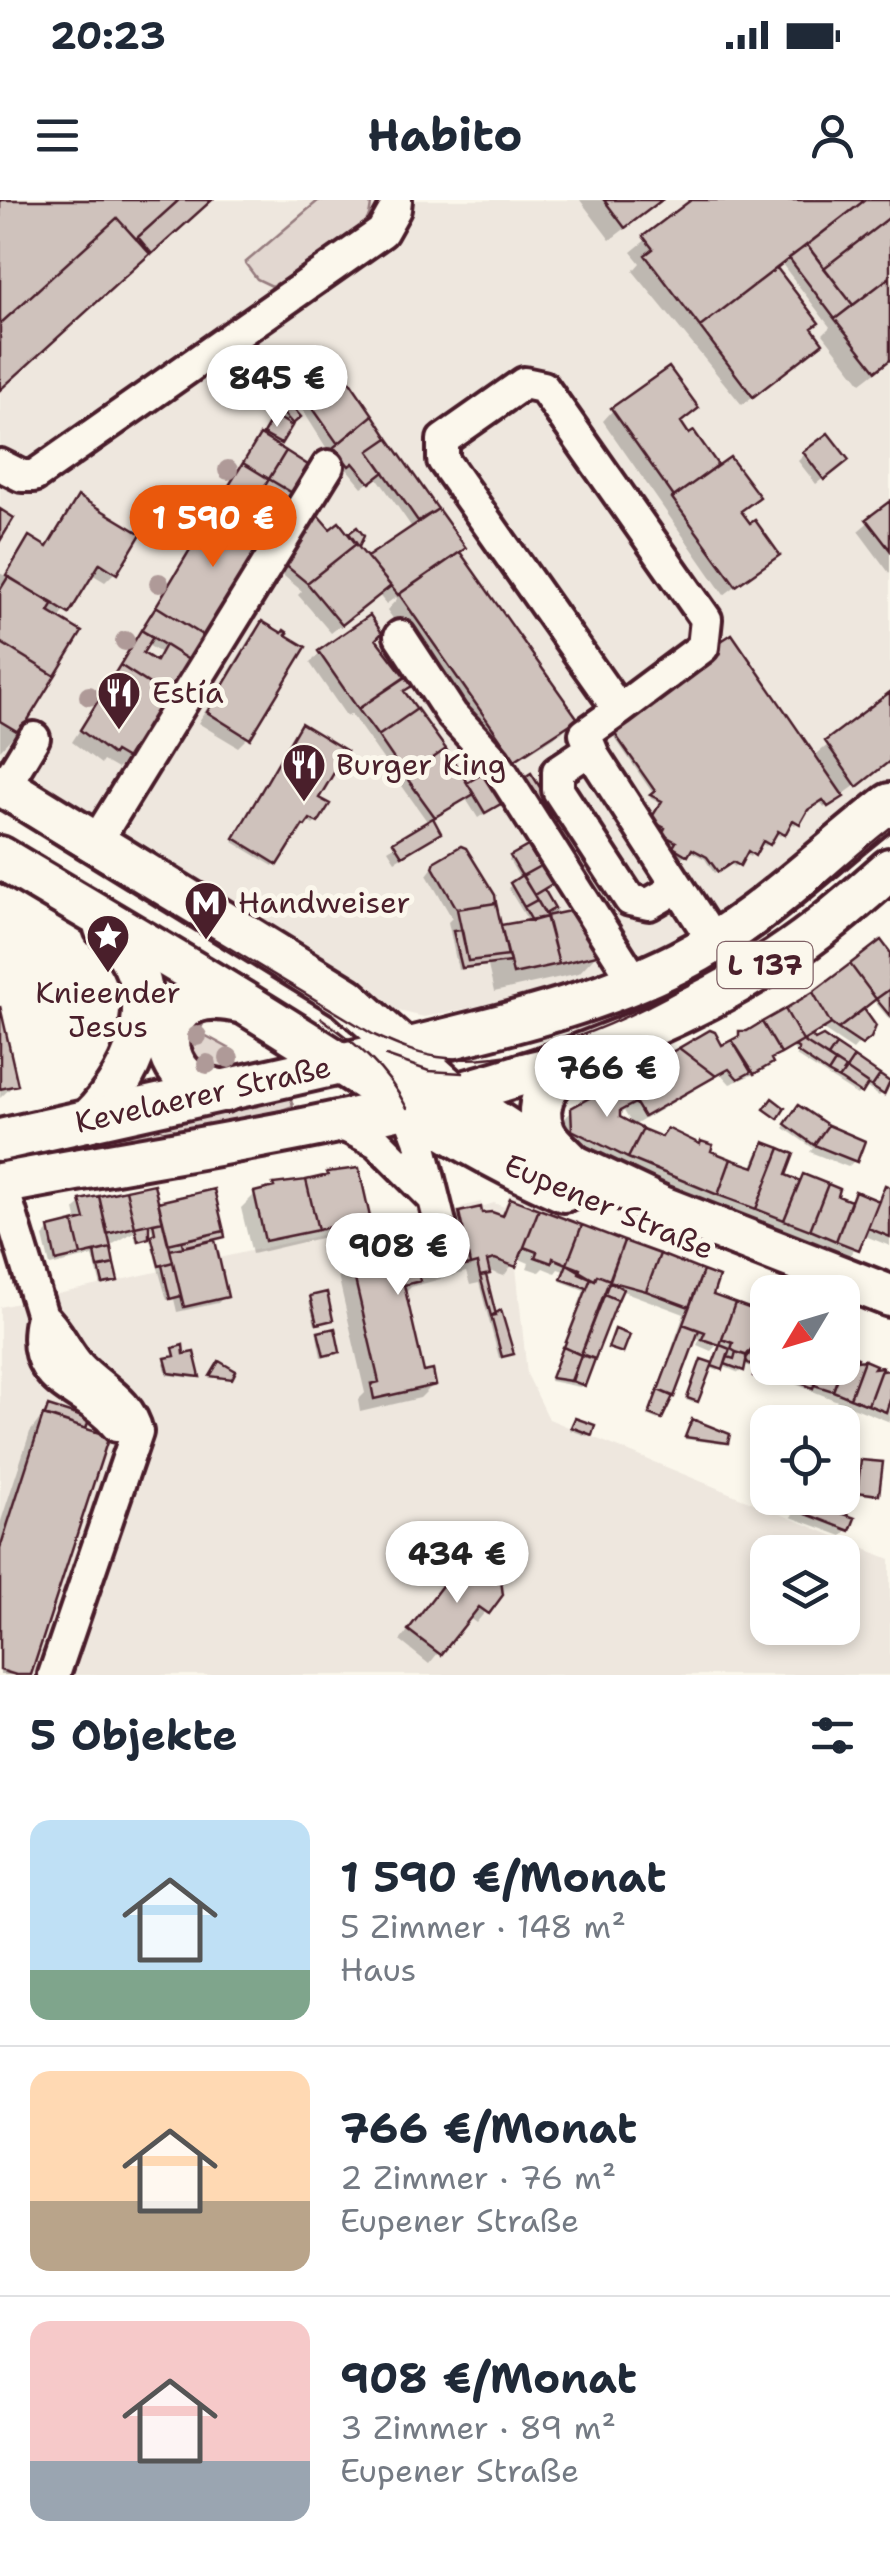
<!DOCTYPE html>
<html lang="de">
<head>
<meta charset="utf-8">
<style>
  body { margin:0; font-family:"Shantell Sans",sans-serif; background:#f6f6f7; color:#1f2937; height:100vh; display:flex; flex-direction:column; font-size:38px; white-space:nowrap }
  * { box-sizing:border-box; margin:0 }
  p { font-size:32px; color:#747a83 }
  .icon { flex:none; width:55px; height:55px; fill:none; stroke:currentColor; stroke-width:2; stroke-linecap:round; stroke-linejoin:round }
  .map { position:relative; height:1475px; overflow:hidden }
  .side { display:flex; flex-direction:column; background:#fff; flex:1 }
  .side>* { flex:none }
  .needle { width:65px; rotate:232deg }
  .tools { position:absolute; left:750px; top:1075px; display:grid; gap:20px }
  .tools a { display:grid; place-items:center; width:110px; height:110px; border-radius:20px; background:#fff; box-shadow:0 5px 15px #0003; font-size:50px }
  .price { position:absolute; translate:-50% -85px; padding:0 22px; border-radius:35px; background:#fff; color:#222; font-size:32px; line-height:65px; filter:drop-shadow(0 2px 5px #0008) }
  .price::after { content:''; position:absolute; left:50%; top:60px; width:30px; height:22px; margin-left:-15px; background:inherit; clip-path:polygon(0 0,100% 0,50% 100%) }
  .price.current { background:#ea580c; color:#fff }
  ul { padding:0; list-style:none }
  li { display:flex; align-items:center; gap:30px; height:250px; padding:0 30px }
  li+li { border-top:2px solid #e0e1e3 }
  li span { display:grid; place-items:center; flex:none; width:280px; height:200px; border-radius:20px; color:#555 }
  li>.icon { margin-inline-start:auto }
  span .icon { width:120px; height:120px; fill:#fffc; stroke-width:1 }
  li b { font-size:42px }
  h2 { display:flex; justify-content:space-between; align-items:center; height:120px; padding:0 30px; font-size:42px }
  .status { display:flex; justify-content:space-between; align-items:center; height:70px; padding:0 50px; background:#fff; direction:ltr }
  .status svg { height:28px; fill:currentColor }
  header { display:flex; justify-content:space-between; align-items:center; height:130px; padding:0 30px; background:#fff; font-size:45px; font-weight:700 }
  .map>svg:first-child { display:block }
  .built { fill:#eee7de; fill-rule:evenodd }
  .green { fill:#e2d7d0; stroke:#967b7e; stroke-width:2.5 }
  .shadow { fill:#0003; fill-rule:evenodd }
  .building { fill:#cfc2bc; stroke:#4a1f2b; stroke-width:2.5 }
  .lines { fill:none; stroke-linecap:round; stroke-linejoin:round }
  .minor-casing { stroke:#4a1f2b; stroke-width:38 }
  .major-casing { stroke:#4a1f2b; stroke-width:48 }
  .minor { stroke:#fbf7ec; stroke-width:30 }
  .major { stroke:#fbf7ec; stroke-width:40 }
  .tram { stroke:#4a1f2b; stroke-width:2.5 }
  .tree { fill:#af9a98 }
  .labels { text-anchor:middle; stroke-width:10; stroke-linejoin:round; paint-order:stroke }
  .shield { fill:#fbf7ec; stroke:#7f6065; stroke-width:2.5 }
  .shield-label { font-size:28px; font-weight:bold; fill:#4a1f2b }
  .poi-label { font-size:30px; fill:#4a1f2b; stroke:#fbf7ec; text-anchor:start }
  .street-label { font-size:30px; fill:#4a1f2b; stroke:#fbf7ec }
</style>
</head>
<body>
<div class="status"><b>20:23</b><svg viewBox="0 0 49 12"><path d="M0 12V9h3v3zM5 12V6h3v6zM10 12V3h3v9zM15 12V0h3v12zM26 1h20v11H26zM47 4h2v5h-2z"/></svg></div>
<header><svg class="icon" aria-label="menu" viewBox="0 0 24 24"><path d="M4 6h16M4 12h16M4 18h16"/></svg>Habito<svg class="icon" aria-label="person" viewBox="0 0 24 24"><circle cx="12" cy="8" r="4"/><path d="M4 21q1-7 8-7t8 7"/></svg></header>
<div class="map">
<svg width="890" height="1475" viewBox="0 0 890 1475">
  <rect width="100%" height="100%" fill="#fbf7ec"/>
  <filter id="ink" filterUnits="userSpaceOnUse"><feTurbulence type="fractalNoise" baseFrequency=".01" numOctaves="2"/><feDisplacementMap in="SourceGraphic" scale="20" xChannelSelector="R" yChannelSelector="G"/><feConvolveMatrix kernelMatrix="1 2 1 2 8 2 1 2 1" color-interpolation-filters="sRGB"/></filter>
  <g filter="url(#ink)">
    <path class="built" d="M0 0H890V586L839 616 729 711 682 741 602 772 497 803 424 817 390 809 362 794 0 573Z
      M510 993 540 1004 516 1067 527 1174 549 1219 890 1359V1475H0V1107L330 1033 328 1026 370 1016 376 1039 463 1018 461 1007 481 1002 482 1007 494 1003 504 1007ZM768 1352H842V1428H768Z"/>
    <path class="green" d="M319 0H371C371 7 370 17 365 23 357 37 289 78 272 86L257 79 245 63Z
      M208 814 199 832 234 851 236 864 201 874 182 834Z
      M289 893 293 906 282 910 0 973V951Z"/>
    <path class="shadow" d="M580 0H662L610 40Z
      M695 0H890V161L861 183 823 134 830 127 782 64 775 70 820 143 742 205 633 71 640 63 631 52Z
      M337 168 463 348 458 353 575 519 561 533 500 571 387 410 397 399 396 397 386 404 379 395 331 433 298 395 302 391 279 372 316 316 329 333 348 337 356 330 361 337 356 347 367 360 413 329 377 277 362 287 346 268 341 271 295 198Z
      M287 205 298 217 289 225 278 213Z
      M696 208 679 223 689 238 693 234 718 269 757 297 739 313 777 354 724 395 603 221 613 210Z
      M272 221 279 243 274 247 308 267 166 505 162 502 127 559 117 569 103 561 101 564 72 542 118 471 208 317ZM146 444 161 453 154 463 140 454Z
      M805 254 839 266 816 284 798 261Z
      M79 299 115 372 105 382 90 373 58 421 18 531 0 550V373L5 376 20 350 30 339 45 349 68 310Z
      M890 304V374L858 331Z
      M263 424 248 537 238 547 198 523 252 434Z
      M373 439 404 481 402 493 467 586 508 597 478 618 466 599 431 619 438 632 432 639 395 661 388 650 429 624 351 514 347 517 310 463 320 453Z
      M717 447 813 557 890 495V561L824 608 820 601 805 611 795 625 790 622 780 636 775 632 766 646 759 643 750 657 744 653 735 667 729 663 714 673 705 659 688 650 683 657 672 650 676 645 661 637 664 631 650 623 661 604 650 598 654 595 610 531Z
      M299 529 316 598V622L313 625 306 620 273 666 233 642Z
      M527 649 549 684 541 690 557 712 549 719 598 753 579 773 494 792 488 766 458 770 448 722 452 718 427 675 436 663 499 727 530 724 508 688 520 679 509 660Z
      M890 756V820L874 801 862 810 873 827 853 850 823 830 810 837 882 893 879 896 864 886 857 895 796 856 798 853 792 848 769 861 764 870 730 884 721 874 633 926 624 911 617 915 618 919 660 939 668 931 708 953 751 969 758 952 765 945 782 977 798 982 803 977 834 998 849 1001 856 994 876 1002 885 988 890 990V1046L863 1035 850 1055 709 1000 705 1004 617 968 562 940V921L573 910 680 850 721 849 733 842 740 833 747 834Z
      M0 818 15 884 0 898Z
      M796 911 855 960 848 967 810 952 813 948 784 928Z
      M328 974 373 1050 403 1044 410 1036 422 1039 450 1025 460 1014 499 1017 511 1001 716 1078 710 1096 768 1118V1168H842V1155L855 1159 853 1163 890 1175V1222L795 1184 800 1170 789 1181 775 1176 766 1179 754 1174 756 1169 744 1164 739 1173 722 1166 718 1171 708 1167 696 1200 693 1203 686 1200 699 1165 712 1166 722 1140 711 1151 697 1145 700 1139 694 1137 660 1218 658 1220 648 1216 684 1114 620 1090 583 1184 580 1187 550 1181 584 1090 560 1081 564 1071 558 1069 555 1073 543 1068 539 1072 527 1068 529 1063 517 1058 504 1076 489 1071 483 1077 494 1114 511 1153 509 1156 499 1158 479 1083 470 1085 466 1072 411 1087 403 1095 422 1175 434 1184 420 1198 360 1212 358 1200 365 1193 329 1036 252 1054 241 1008 255 994 274 986 324 979Z
      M212 992 223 1037 212 1041 225 1096 218 1103 177 1112 174 1099 167 1100 150 1040 153 1036 151 1027 146 1029 144 1040 136 1042 134 1032 108 1047 115 1080 113 1083 101 1086 93 1056 50 1066 43 1037 50 1030 78 1023 75 1009 82 1003 157 1005Z
      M312 1098 331 1119 328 1122 315 1125 309 1101Z
      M319 1134 337 1151 335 1154 321 1157 317 1136Z
      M174 1150 197 1176 195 1178 167 1175 164 1163 173 1159Z
      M48 1208 86 1220 28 1475H0V1324L30 1232Z
      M692 1222 725 1241 722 1244 684 1239Z
      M573 1223 590 1233 587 1236 570 1230Z
      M862 1262 876 1293 874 1296 856 1294Z
      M801 1301 848 1329 842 1336 791 1317Z
      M450 1376 500 1394 476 1423 468 1417 429 1464 400 1441Z"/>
    <path class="building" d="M0 0H179L136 39 117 18 0 124Z
      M179 0H212L152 54 138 37Z
      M604 0H662L625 28Z
      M691 0H865L700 127 645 55 653 49 643 36Z
      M865 0H890V17L824 68 807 45Z
      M890 17V77L853 105 824 68Z
      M117 18 150 54 0 190V124Z
      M807 45 853 105 835 119 789 58Z
      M777 68 819 123 812 128 823 143 753 197 700 127Z
      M890 77V160L876 171 835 119Z
      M338 164 373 215 338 244 300 190Z
      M669 167 699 208 681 222 689 234 694 231 718 265 674 297 611 208Z
      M287 201 301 217 293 224 279 209Z
      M274 215 292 226 281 244 263 234Z
      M373 215 388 238 369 251 384 272 370 283 353 263 349 266 334 247Z
      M828 233 849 260 824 280 803 252Z
      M260 235 286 251 269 279 243 263Z
      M388 238 438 309 418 321 369 251Z
      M286 251 311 267 294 294 269 279Z
      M730 257 760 297 741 311 750 323 755 320 780 355 736 386 672 298Z
      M243 263 269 279 245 319 218 303Z
      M269 279 294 294 270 334 245 319Z
      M78 296 141 334 117 374 100 363 69 414 6 375 29 336 47 347Z
      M890 301V350L866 319Z
      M218 303 270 334 207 438 156 406Z
      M0 309 14 318 0 341Z
      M438 309 466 348 398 395 367 357Z
      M316 313 330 329 339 322 356 344 307 383 284 364Z
      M357 327 364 336 359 347 349 333Z
      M356 344 391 386 342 425 307 383Z
      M460 352 578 519 515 560 399 394Z
      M8 377 54 404 49 412 82 432 55 476 0 442V390Z
      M156 406 207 438 192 462 141 430Z
      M370 415 382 433 376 439 405 477 358 509 318 451Z
      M262 421 282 433 284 430 288 433 286 435 306 447 250 539 207 512Z
      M141 430 153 437 143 453 156 461 165 445 192 462 174 500 120 465Z
      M732 434 844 597 828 607 823 600 808 610 800 624 793 620 785 635 778 631 770 645 763 641 755 656 748 651 740 666 733 662 718 672 707 657 692 649 688 656 673 647 676 642 662 634 665 628 650 620 662 601 650 595 655 591 610 527 719 451 715 445Z
      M0 442 55 476 20 533 0 521Z
      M120 465 168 496 156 516 160 519 129 560 115 552 113 555 80 530Z
      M406 477 412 486 404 491 417 509 378 536 358 509Z
      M890 492V561L857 587 825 541Z
      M417 509 446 549 406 577 378 536Z
      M301 523 347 551 319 598 330 604 318 623 310 619 305 626 303 625 278 665 234 638Z
      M446 549 474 594 435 617 406 577Z
      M492 568 511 598 485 613 467 583Z
      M531 573 553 608 538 617 517 582Z
      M433 618 441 633 402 656 393 642Z
      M461 646 466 648 495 695 496 703 457 709 433 667 435 661Z
      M528 646 540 666 522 676 510 656Z
      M542 665 552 684 534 695 522 676Z
      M522 675 537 700 524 707 510 683Z
      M544 689 555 708 545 714 534 695Z
      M537 700 547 717 532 721 524 707Z
      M496 703 508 756 468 761 457 709Z
      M579 709 601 754 559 764 546 716Z
      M547 717 559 764 513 774 501 725Z
      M462 730 468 761 508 756 510 762 462 768 453 731Z
      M881 740 890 752V789L876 799 850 764Z
      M850 764 876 799 838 829 831 824 813 792Z
      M890 789V816L876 799Z
      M813 792 831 824 803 841 785 809Z
      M0 806 18 885 0 889Z
      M785 809 803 841 781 854 762 822Z
      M864 809 876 826 871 838 862 845 838 829Z
      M762 822 781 854 771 859 773 863 754 874 732 840 739 836V831H747Z
      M710 830 715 832 722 845 732 840 751 872 738 879 729 869 716 876 679 848Z
      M812 836 815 840 823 836 836 845 828 857 803 841Z
      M803 841 835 862 828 873 797 852 799 849 795 846Z
      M836 845 854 857 846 869 828 857Z
      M679 848 716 876 644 917 622 880Z
      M854 857 880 875 872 887 846 869Z
      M835 862 846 869 839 879 828 873Z
      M846 869 868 884 862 894 839 879Z
      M880 875 890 882 884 895 872 887Z
      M622 880 635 903 620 911V917L643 929 628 958 572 930 571 908Z
      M772 898 785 908 778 919 764 909Z
      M798 905 828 925 814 945 785 924Z
      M828 925 865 941 857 962 814 945Z
      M667 928 700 944 701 941 713 945 711 951 731 959 718 995 628 958 643 929 662 937Z
      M764 942 780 948 756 1009 718 995 731 959 754 967Z
      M780 948 794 954 786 975 800 981 784 1020 756 1009Z
      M359 968 370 1017 318 1030 306 980 328 975 327 972Z
      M803 974 828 984 810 1030 784 1020Z
      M306 980 318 1030 265 1041 254 992 274 987 273 984Z
      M154 984 163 1021 135 1027 126 990Z
      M828 984 840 989 838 996 851 1001 836 1041 810 1030Z
      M885 985 890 987V1037L868 1028Z
      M214 989 224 1031 168 1044 158 1002Z
      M126 990 135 1027 107 1034 99 996Z
      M855 991 879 1001 859 1050 836 1041Z
      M99 996 111 1048 81 1055 73 1022 85 1019 80 1000Z
      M510 998 539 1009 524 1047 516 1067 495 1059 487 1061 490 1074 480 1076 477 1063 470 1065 459 1012 481 1007 482 1013 492 1012 503 1016Z
      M539 1009 582 1025 567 1064 553 1058 552 1063 535 1057 537 1052 524 1047Z
      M368 1017 375 1047 410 1040 409 1034 422 1031 423 1036 463 1028 470 1065 419 1076 420 1081 404 1085 424 1172 433 1170 436 1185 374 1199 371 1184 379 1182 342 1024Z
      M163 1021 173 1062 159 1066 151 1035 155 1033 153 1023Z
      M73 1022 81 1055 56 1061 49 1028Z
      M149 1024V1038L138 1041 135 1027Z
      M582 1025 624 1041 610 1080 597 1075 595 1080 579 1073 580 1069 567 1064Z
      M224 1031 225 1037 183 1047 182 1041Z
      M215 1040 228 1097 184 1107 170 1050Z
      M624 1041 660 1054 646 1091 609 1081Z
      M111 1048 114 1064 98 1068 95 1052Z
      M660 1054 703 1071 689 1107 646 1091Z
      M173 1062 181 1096 170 1099 162 1065Z
      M114 1064 118 1081 103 1084 99 1067Z
      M567 1064 591 1078 587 1088 561 1079Z
      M703 1071 719 1077 713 1095 735 1103 720 1145 702 1139 705 1132 683 1124Z
      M486 1075 496 1115 491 1116 480 1076Z
      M597 1075 610 1080 581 1155 564 1147 591 1078 595 1080Z
      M609 1081 623 1089 618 1100 604 1094Z
      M327 1092 333 1120 317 1124 310 1096Z
      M604 1094 618 1100 595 1159 581 1154Z
      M735 1103 768 1115V1137L761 1154 751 1150 748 1156 736 1152 731 1149 733 1143 722 1139Z
      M501 1110 514 1154 502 1157 491 1116Z
      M683 1124 699 1130 674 1197 658 1190Z
      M335 1128 340 1152 324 1156 318 1132Z
      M615 1129 630 1135 623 1153 608 1148Z
      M768 1137V1164L759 1161Z
      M183 1145 184 1154 194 1152 200 1177 169 1173 165 1158 175 1156 173 1148Z
      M720 1145 730 1149 723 1170 712 1166Z
      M563 1147 581 1155 571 1181 551 1178Z
      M746 1158a7 7 0 1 1 14 0a7 7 0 1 1-14 0Z
      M736 1152 747 1156 744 1171 725 1164 728 1157 734 1159Z
      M847 1154 858 1158 857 1161 864 1160 850 1198 833 1191Z
      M581 1155 595 1159 585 1186 572 1181Z
      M701 1159 713 1163 698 1202 687 1198Z
      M864 1160 876 1165 874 1168 882 1167 868 1205 850 1198Z
      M219 1161 236 1171 232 1179 210 1176Z
      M759 1161 772 1168 768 1182 753 1176Z
      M882 1167V1171L890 1170V1200L886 1212 868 1205Z
      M772 1168H801L798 1176 782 1170 781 1174 771 1171Z
      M801 1168H821L815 1183 798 1176Z
      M821 1168H841L833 1191 814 1185Z
      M798 1176 815 1183 813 1188 796 1181Z
      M658 1190 673 1196 662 1219 649 1214Z
      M48 1206 89 1219 86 1229 45 1215Z
      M43 1215 109 1236 31 1475H16L0 1470V1348Z
      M575 1218 595 1225 592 1235 571 1227Z
      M692 1219 730 1234 728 1243 685 1237Z
      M861 1260 883 1262 879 1295 857 1292Z
      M801 1298 855 1318 850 1331 796 1310Z
      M460 1362 475 1374 482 1364 501 1380 503 1395 489 1414 479 1407 441 1455 408 1430Z"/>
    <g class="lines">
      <defs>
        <path id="minor" d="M0 265 22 276H34L382 32 395 9 396 0
          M400 436 452 515 494 560 636 783
          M619 510 703 447 706 419 543 187 524 183 443 240V260L619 510 585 534 595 558 714 742
          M595 558 582 555 558 571V590L630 700 649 704 678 687
          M5 586 34 538
          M96 642 328 266
          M404 849 407 908 419 939 440 1023
          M337 922 377 942 431 996
          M2 984 42 1116C59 1131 65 1151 80 1167 101 1189 130 1201 137 1232L54 1475
          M42 1116C25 1186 84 1185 117 1226"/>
        <g id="major">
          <path d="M0 584 347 798 455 895 533 946 660 1006 890 1096"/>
          <path d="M0 657C98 716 198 773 294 834 383 890 467 949 564 991"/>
          <path d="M225 891C212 888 199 887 188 879 161 859 162 814 195 802 210 796 226 800 241 802"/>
          <path d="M88 921C142 868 171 785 105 728"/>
          <path id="s1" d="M0 940C135 910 271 880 406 849 499 826 592 806 679 762 758 722 820 658 890 604"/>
          <path d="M571 963C563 954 548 942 544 931 530 898 556 874 579 856"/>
          <path d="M0 984C264 933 545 907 777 759 817 733 854 701 890 669"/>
        </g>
      </defs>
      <use href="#minor" class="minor-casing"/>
      <use href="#major" class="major-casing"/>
      <use href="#minor" class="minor"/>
      <use href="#major" class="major"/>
      <path class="tram" d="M0 610 374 835C398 846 421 856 447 858 547 867 677 798 755 740 802 706 844 664 890 628
        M321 818C357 844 386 868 407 908
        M386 856 429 871 463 873
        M452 1020 455 1030"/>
    </g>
    <g class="tree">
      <circle cx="228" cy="270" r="10"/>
      <circle cx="194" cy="327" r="10"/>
      <circle cx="159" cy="383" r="10"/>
      <circle cx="125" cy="441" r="10"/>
      <circle cx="89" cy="496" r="10"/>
      <circle cx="197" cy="836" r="10"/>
      <circle cx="229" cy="858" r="10"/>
      <circle cx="207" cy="864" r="10"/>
    </g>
  </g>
  <defs>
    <symbol id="restaurant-pin" viewBox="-11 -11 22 30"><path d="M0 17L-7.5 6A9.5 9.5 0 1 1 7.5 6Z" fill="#4a1f2b" stroke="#fbf7ec"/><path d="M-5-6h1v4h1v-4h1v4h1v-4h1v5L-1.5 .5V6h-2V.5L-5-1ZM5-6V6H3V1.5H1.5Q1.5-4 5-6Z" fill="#fff"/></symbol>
    <symbol id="metro-pin" viewBox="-11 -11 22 30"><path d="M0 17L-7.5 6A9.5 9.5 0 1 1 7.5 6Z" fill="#4a1f2b" stroke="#fbf7ec"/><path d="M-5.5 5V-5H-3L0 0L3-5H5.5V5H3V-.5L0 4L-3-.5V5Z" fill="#fff"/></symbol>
    <symbol id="sight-pin" viewBox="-11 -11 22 30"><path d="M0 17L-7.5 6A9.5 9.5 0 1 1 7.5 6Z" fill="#4a1f2b" stroke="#fbf7ec"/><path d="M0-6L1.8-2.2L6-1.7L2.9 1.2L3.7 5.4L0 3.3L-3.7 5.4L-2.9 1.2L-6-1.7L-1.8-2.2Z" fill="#fff"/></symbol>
  </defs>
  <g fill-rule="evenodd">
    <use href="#restaurant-pin" x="94" y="468" width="50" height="68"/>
    <use href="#restaurant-pin" x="279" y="540" width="50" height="68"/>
    <use href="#metro-pin" x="181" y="678" width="50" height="68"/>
    <use href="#sight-pin" x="83" y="711" width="50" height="68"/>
  </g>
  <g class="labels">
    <rect class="shield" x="717.5" y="742" width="95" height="46" rx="8"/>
    <g class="shield-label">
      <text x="765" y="775">L 137</text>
    </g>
    <g class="poi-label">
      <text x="152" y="503">Estía</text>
      <text x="336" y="575">Burger King</text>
      <text x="238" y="713">Handweiser</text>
      <text x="108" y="803" text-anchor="middle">Knieender<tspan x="108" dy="34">Jesus</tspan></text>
    </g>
    <g class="street-label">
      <text dy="10" stroke="none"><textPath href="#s1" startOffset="208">Kevelaerer Straße</textPath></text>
      <text transform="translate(609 1007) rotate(23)" y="10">Eupener Straße</text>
    </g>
  </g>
</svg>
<div class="tools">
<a><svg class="needle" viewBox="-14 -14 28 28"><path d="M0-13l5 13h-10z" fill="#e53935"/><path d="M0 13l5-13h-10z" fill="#747a83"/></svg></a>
<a><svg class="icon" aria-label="locate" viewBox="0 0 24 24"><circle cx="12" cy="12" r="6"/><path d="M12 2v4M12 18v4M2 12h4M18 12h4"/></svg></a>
<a><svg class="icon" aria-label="layers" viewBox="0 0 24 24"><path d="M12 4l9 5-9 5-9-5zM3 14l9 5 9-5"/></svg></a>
</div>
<b class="price" style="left:277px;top:230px">845 €</b>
<b class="price current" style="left:213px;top:370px">1 590 €</b>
<b class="price" style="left:607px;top:920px">766 €</b>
<b class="price" style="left:398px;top:1098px">908 €</b>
<b class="price" style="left:457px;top:1406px">434 €</b>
</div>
<section class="side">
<h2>5 Objekte<svg class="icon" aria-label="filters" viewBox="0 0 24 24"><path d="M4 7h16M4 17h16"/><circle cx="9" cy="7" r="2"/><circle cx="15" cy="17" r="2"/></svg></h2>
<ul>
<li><span style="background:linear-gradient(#bfe0f5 75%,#7fa58c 0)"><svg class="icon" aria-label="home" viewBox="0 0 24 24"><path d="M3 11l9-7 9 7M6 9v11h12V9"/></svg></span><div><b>1 590 €/Monat</b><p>5 Zimmer · 148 m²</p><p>Haus</p></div></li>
<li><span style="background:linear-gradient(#ffd9b3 65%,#b9a48a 0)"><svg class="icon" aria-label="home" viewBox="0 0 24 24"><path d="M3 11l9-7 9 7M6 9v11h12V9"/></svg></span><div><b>766 €/Monat</b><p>2 Zimmer · 76 m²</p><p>Eupener Straße</p></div></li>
<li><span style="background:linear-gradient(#f6c9c9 70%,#9aa5b1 0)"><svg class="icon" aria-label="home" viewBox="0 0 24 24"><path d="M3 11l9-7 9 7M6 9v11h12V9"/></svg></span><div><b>908 €/Monat</b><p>3 Zimmer · 89 m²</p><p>Eupener Straße</p></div></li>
</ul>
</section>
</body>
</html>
